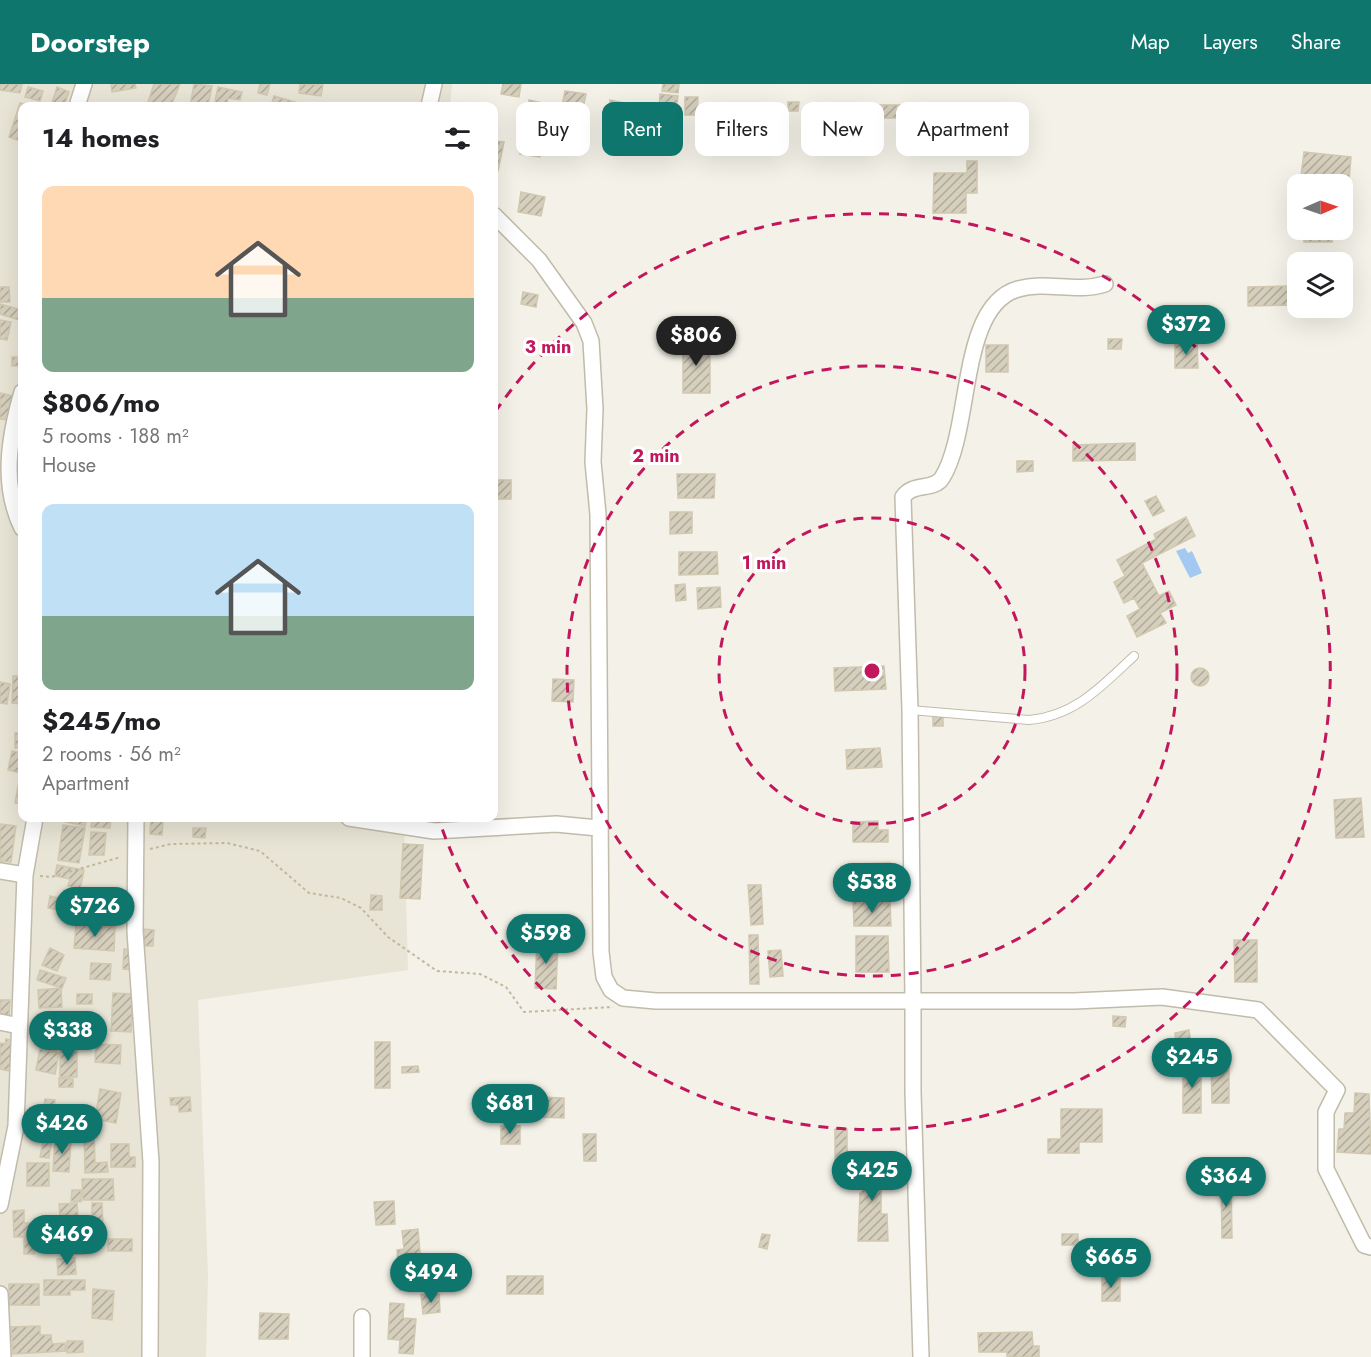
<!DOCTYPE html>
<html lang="en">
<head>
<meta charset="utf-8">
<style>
  body { margin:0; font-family:Jost,sans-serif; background:#f2f2f2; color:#202124; height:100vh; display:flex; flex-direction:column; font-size:22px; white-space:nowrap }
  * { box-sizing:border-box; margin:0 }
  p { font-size:20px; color:#757577 }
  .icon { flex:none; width:33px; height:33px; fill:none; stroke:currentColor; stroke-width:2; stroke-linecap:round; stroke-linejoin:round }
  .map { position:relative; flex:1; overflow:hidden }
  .drawer { position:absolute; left:18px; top:18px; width:480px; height:720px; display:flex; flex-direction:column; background:#fff; border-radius:12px; box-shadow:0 6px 24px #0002 }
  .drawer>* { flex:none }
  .banner { position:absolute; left:516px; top:18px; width:570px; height:54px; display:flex; gap:12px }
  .needle { width:39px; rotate:88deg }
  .controls { position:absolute; left:1287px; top:90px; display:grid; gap:12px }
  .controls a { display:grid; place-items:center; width:66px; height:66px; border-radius:12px; background:#fff; box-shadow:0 6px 24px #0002; font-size:30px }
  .price { position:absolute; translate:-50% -51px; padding:0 14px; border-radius:21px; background:#0f766e; color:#fff; font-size:20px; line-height:39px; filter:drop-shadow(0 2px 3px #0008) }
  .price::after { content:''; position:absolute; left:50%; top:36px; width:18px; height:14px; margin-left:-9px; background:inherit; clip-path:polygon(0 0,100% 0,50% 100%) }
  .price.current { background:#222; color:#fff }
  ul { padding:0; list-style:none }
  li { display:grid; align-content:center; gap:12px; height:318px; padding:0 24px }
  li span { display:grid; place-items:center; height:186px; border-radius:12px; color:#555 }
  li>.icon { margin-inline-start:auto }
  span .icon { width:108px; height:108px; fill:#fffc; stroke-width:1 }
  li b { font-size:26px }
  h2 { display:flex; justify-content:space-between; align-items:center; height:72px; padding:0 24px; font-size:26px }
  .pill { padding:0 21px; border-radius:12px; background:#fff; box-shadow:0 6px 24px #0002; font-size:21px; line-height:54px }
  .pill.current { background:#0f766e; color:#fff }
  header { display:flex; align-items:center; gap:36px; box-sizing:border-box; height:84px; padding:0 30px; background:#0f766e; color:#fff }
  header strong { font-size:28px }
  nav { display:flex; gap:33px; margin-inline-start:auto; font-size:21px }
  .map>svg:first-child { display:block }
  .residential { fill:#e8e5d6 }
  .water { fill:#a3c8f2 }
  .building { fill:url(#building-hatch); stroke:#d1c8b0; stroke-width:1.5 }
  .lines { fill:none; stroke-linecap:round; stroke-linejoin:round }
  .lane-casing { stroke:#c0bbaa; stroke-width:10 }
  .street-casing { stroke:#c0bbaa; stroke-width:18 }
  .path { stroke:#c2b99b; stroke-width:2; stroke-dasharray:3 3; stroke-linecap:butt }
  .lane { stroke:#fff; stroke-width:8 }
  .street { stroke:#fff; stroke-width:15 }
  .ring { fill:none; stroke:#c2185b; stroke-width:3; stroke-dasharray:10 8 }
  .centre { fill:#c2185b; stroke:#fff; stroke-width:3 }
  .ring-label { font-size:18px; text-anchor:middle; font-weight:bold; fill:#c2185b; stroke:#fff; stroke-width:6; stroke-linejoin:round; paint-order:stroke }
</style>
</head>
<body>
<header>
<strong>Doorstep</strong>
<nav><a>Map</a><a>Layers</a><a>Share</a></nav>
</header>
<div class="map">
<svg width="1371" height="1273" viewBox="0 0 1371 1273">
  <defs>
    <pattern id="building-hatch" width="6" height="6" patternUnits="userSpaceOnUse" patternTransform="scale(1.5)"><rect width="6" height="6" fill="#d6cfbd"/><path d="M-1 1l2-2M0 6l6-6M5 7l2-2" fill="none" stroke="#afaa9a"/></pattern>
  </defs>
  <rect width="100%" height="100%" fill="#f4f2e8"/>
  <path class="residential" d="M0 0H452L450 22H22V734H404L408 886 198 916 208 1192 206 1273H0Z"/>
  <path class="water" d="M1185 464 1188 469 1192 467 1202 489 1190 494 1176 467Z"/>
  <path class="building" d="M0 0H22L20 9 0 6Z
    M111 0H135L136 4 112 8Z
    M154 0H180L171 22 147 21Z
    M194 0 212 2 208 22H190Z
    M260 0H270L267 11 258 9Z
    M300 0 323 1 321 12 299 9Z
    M503 0H521L519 13 501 10Z
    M663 0H679L678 9 662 7Z
    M28 3 43 7 40 17 25 13Z
    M57 3 69 8 64 22H51Z
    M218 3 242 8 240 16 228 14 227 22H214Z
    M565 7 586 10 581 35 560 31Z
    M660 10 678 12 676 26 659 24Z
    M274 12 309 22H271Z
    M685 13H698L697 31H685Z
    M529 16 543 19 539 42 525 40Z
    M610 16 625 19 622 33 608 31Z
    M788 18H799L798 27H788Z
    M20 19 31 22H22L20 57 9 53Z
    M879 21H909V34H879Z
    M755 30H765V40H755Z
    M523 54 543 58 540 73 520 70Z
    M494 57 504 58 498 87 494 86Z
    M1304 68 1351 73 1349 97 1301 92Z
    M967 77H977V109H966V129H933L934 89H967Z
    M521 108 545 113 541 132 518 128Z
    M1304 146H1333L1332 158H1304Z
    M1291 202 1292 221 1248 222V203Z
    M0 203H9L10 218H0Z
    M523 208 538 211 536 223 521 220Z
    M0 220 22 226V237L0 230Z
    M0 236 11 238 7 256 0 255Z
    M1108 255H1122L1121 265H1108Z
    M683 257H710V309H683Z
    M1175 259H1197L1198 284H1175Z
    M986 261H1008V288H986Z
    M12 273H22V282H12Z
    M0 309 14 312 9 336 0 335Z
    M1135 359V376L1073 377V361Z
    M1017 377H1033V387L1017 388Z
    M677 390H715L714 414H678Z
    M494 396H511V415H494Z
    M1156 412 1164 427 1153 432 1145 417Z
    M670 428H692V449L670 450Z
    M1186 433 1195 452 1142 479 1159 512 1169 507 1176 521 1160 529 1166 539 1137 553 1127 532 1140 525 1134 514 1124 519 1114 498 1125 492 1117 476 1156 455 1154 450Z
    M679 468H717L718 490 679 491Z
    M685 500 686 516 676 517 675 501Z
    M720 503 721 523 698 525 697 504Z
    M884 582 886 605 835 607 834 584Z
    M1191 593a9 9 0 1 1 18 0a9 9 0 1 1-18 0Z
    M13 592H22V620L12 619Z
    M553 595 574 596 573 618 552 617Z
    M0 598 10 600 7 620 0 619Z
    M933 632H943V642H933Z
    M15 649H22V664H15Z
    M880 664 882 683 847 685 846 666Z
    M12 667 22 669 21 689 8 686Z
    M19 697H22V720L15 719Z
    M1361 714 1364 753 1336 754 1334 716Z
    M48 734H87L85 742Z
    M92 734H111L110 744 91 743Z
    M151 734 163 735 162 751 150 750Z
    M878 737V746H888V758H853V738Z
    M0 740 16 742 11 778 0 777Z
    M63 741 85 744 79 779 58 776Z
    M193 744H206L205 754 193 753Z
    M91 748 106 749 104 771H89Z
    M403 760 423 761 420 815 400 814Z
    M890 779V803H854V780Z
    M57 781 84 786 80 805 68 802 70 795 55 792Z
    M748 801H761L763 840 751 841Z
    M371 811 382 812V826H370Z
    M50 812 71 817 69 828 48 824Z
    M79 816 94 817 93 829 78 828Z
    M853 817H890L891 842H854Z
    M76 841 115 843 114 867 74 864Z
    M143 845 154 846 153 862H142Z
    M749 851H758L759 900H750Z
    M856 852H888L889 888H856Z
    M1234 856H1257V898H1235Z
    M537 857 558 858 556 905 535 904Z
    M50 864 64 871 57 887 42 881Z
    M124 865 139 866 138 886 123 885Z
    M781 866 783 892 770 893 768 867Z
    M91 879 111 880 110 896 90 895Z
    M40 886 66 894 62 904 37 896Z
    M61 904 62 923 39 924 38 906Z
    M113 909 133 910 131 948 111 947Z
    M77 910H92V920H77Z
    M0 916H10L9 932H0Z
    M1113 932 1126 933 1125 943 1113 942Z
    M1189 946 1193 972 1178 974 1175 949Z
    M6 955 16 957 10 987 0 985V959L5 960Z
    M44 955 59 958 57 967 42 964Z
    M375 958H390V1004H375Z
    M96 960 121 961 120 980 95 978Z
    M60 962H77V993H60Z
    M40 965 59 969 55 990 36 986Z
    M1211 979H1229V1019H1212Z
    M1183 981H1201V1029H1183Z
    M418 982 419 988 402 989V983Z
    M59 994 73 995V1003H59Z
    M100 1005 121 1009 116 1039 95 1035Z
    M1355 1009 1369 1010 1371 1070 1337 1068 1339 1045H1344L1345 1029H1354Z
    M190 1013 191 1027 179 1028V1021H171L170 1014Z
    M538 1013 564 1014V1034L538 1033Z
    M45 1015 55 1016 52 1036 42 1034Z
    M1061 1025H1102V1058H1079V1069H1048V1055H1061Z
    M501 1042H520V1060H501Z
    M835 1045H847V1082H835Z
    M84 1046H94L95 1079 107 1078 108 1088 85 1089Z
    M583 1050H596V1077H584Z
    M44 1053 52 1054 49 1074 40 1073Z
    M55 1053 71 1055 69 1088 53 1087Z
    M111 1060H129V1073H135V1083H111Z
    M886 1077V1104H881V1130H887L888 1157H858L860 1109H862V1090H857V1078Z
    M27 1079H49V1102H27Z
    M1221 1093H1231L1232 1154H1222Z
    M82 1095H113L114 1116H83Z
    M72 1106H81V1118L71 1117Z
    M394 1117 395 1140 376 1141 374 1118Z
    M77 1119 78 1132 60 1133 59 1120Z
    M92 1119H102L103 1141H92Z
    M24 1126V1139H34V1153H14L13 1127Z
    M418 1145 423 1204 400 1206 397 1166 404 1165 402 1147Z
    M762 1150 770 1151 767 1165 759 1163Z
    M1062 1150H1078V1161H1062Z
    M58 1154 76 1155 75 1166 57 1164Z
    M24 1155H34V1170H24Z
    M108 1155H132V1167H108Z
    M77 1156 85 1157 84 1170H76Z
    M1103 1171H1118V1184L1103 1185Z
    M75 1174 76 1190 58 1191 57 1175Z
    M507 1192H543V1210H507Z
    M1120 1192V1217H1102V1193Z
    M44 1196H85V1206H70V1211H44Z
    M9 1200H39V1221H9Z
    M93 1205 114 1207 112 1236 92 1234Z
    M439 1210 440 1228 423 1230 421 1211Z
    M390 1219 404 1220 403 1234 416 1235 413 1270 399 1269 400 1256 388 1255Z
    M260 1229 289 1230 288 1255H259Z
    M40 1242V1251H51L52 1260 65 1259 66 1267 13 1270 11 1243Z
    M1032 1248 1033 1262H1039V1273H1007V1268H979L978 1249Z
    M67 1257H83V1268L67 1269Z"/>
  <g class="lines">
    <defs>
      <path id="lane" d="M910 626 1029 636C1075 632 1102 602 1134 572"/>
      <path id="street" d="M77 22 84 0
        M429 22 434 0
        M494 131 539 176 584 239 591 257 595 325 593 378 598 430 601 868 604 893 611 906 623 914 656 917H913V1008L921 1273
        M1105 200C1076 209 1047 197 1018 205 958 222 973 345 942 394 934 407 913 398 903 413L910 626 913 917H1074L1162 913 1258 926 1337 1006 1326 1028V1085L1364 1161 1371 1163
        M22 308C9 353 1 401 22 444
        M136 734 135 847 151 1078 150 1273
        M349 734 434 747 556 740 598 744
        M0 787 25 791 16 1042 0 1121
        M25 791 35 734
        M0 938 19 942
        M0 1210 3 1273
        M362 1273V1233"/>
    </defs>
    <use href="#lane" class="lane-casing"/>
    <use href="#street" class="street-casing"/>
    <path class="path" d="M150 765 171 760 227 759 260 767 309 809 341 814 361 824 388 853 437 887 480 890 506 903 524 928 613 923
      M40 792 51 793 121 773"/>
    <use href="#lane" class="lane"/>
    <use href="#street" class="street"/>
  </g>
  <g class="ring">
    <circle cx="872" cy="587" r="153"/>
    <circle cx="872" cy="587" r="305"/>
    <path d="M495 328A458 458 0 1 1 439 736"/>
  </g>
  <circle cx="872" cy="587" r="9" class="centre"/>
  <g class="ring-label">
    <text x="548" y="269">3 min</text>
    <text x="656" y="378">2 min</text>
    <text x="764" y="485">1 min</text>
  </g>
</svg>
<div class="controls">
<a><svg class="needle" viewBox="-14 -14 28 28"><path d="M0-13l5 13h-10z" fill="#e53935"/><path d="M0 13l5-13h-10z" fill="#757577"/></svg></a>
<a><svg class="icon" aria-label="layers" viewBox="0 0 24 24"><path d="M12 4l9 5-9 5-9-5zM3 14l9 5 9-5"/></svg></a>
</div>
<b class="price" style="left:1186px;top:272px">$372</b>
<b class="price current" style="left:696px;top:283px">$806</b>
<b class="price" style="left:872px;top:830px">$538</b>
<b class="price" style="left:95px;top:854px">$726</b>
<b class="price" style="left:546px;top:881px">$598</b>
<b class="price" style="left:68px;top:978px">$338</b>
<b class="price" style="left:1192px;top:1005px">$245</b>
<b class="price" style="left:510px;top:1051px">$681</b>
<b class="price" style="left:62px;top:1071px">$426</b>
<b class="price" style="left:872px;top:1118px">$425</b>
<b class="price" style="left:1226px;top:1124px">$364</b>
<b class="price" style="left:67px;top:1182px">$469</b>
<b class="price" style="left:1111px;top:1205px">$665</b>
<b class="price" style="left:431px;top:1220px">$494</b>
<div class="banner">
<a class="pill">Buy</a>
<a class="pill current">Rent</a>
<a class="pill">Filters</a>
<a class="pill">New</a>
<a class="pill">Apartment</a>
</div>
<section class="drawer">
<h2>14 homes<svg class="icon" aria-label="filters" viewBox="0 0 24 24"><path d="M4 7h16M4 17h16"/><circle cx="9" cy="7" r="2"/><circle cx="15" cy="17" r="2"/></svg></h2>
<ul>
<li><span style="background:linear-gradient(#ffd9b3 60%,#7fa58c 0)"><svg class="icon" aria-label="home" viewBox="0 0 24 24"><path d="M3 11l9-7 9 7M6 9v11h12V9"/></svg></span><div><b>$806/mo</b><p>5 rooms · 188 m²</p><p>House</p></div></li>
<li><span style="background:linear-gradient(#bfe0f5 60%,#7fa58c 0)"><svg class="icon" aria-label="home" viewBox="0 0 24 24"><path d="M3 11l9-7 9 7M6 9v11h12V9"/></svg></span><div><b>$245/mo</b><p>2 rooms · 56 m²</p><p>Apartment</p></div></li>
</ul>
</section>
</div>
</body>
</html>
